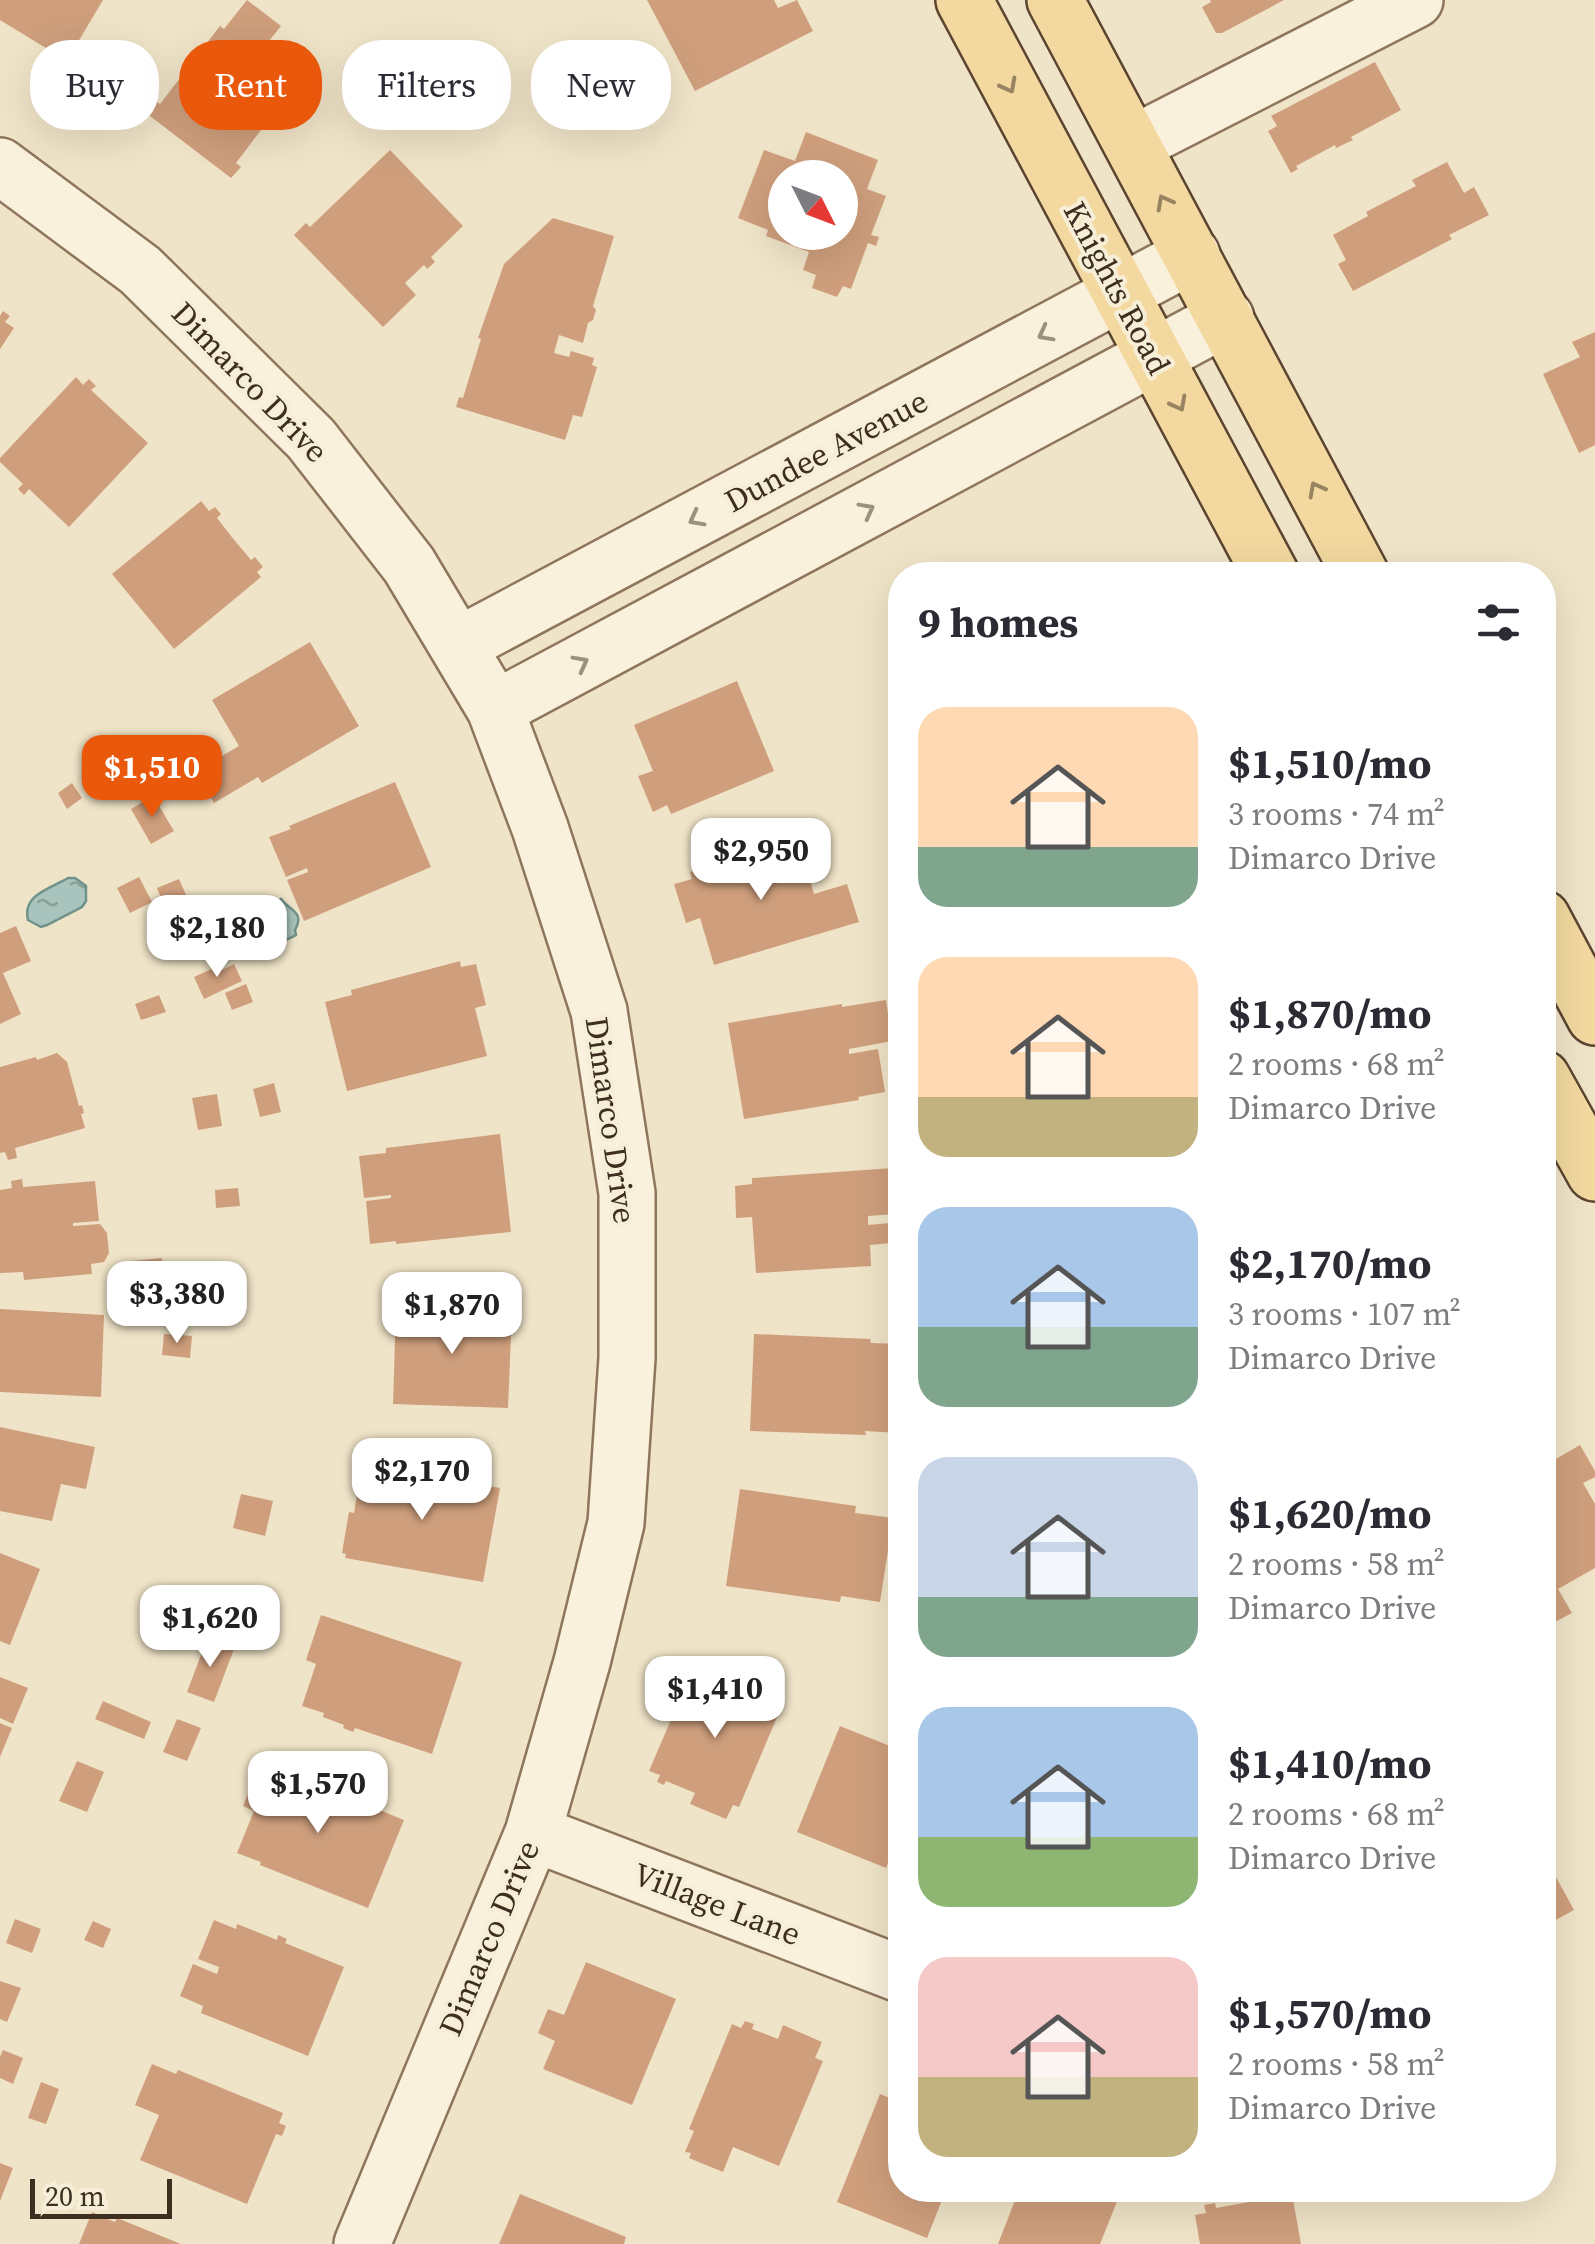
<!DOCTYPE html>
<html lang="en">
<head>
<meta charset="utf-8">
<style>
  body { margin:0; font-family:"Source Serif 4",serif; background:#f7f7f7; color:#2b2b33; height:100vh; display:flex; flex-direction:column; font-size:38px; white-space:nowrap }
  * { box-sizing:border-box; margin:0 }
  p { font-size:32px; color:#7c7c81 }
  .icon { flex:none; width:55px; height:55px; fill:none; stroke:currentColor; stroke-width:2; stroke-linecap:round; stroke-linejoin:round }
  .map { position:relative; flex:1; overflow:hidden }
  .drawer { position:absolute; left:888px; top:562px; width:668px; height:1640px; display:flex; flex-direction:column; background:#fff; border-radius:40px; box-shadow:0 10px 40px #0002 }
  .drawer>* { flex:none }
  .hud { position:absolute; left:30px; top:40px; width:708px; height:90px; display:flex; gap:20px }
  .needle { width:65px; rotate:132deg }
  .controls { position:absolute; left:768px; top:160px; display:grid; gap:20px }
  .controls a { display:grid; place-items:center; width:90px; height:90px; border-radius:50%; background:#fff; box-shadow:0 10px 40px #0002; font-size:50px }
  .scale { position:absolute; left:30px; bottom:25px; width:142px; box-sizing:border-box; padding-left:10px; border:5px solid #3d2e20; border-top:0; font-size:28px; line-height:35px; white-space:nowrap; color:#3d2e20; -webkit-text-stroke:8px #f7eed8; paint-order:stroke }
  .price { position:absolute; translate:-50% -85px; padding:0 22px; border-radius:20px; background:#fff; color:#222; font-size:32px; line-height:65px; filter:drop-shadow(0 2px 5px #0008) }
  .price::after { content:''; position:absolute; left:50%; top:60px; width:30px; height:22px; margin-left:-15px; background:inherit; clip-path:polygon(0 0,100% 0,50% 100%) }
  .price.current { background:#ea580c; color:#fff }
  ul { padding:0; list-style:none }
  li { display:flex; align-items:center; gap:30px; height:250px; padding:0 30px }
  li span { display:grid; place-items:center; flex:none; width:280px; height:200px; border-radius:30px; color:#555 }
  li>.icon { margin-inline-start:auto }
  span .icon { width:120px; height:120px; fill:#fffc; stroke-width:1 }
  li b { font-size:42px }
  h2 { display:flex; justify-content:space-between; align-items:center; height:120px; padding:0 30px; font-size:42px }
  .pill { padding:0 35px; border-radius:40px; background:#fff; box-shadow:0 10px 40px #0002; font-size:35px; line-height:90px }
  .pill.current { background:#ea580c; color:#fff }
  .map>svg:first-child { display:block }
  .water { fill:url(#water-ripples); stroke:#6f938a; stroke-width:2.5 }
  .building { fill:#cf9f7d; fill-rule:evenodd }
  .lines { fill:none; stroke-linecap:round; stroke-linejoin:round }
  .minor-casing { stroke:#8d765c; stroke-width:60 }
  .major-casing { stroke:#5b4430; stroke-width:60 }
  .minor { stroke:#faf1dc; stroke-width:55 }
  .major { stroke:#f3d9a0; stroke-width:55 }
  .oneway { stroke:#988460 }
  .oneway2 { stroke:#9c907e }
  .labels { text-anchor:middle; stroke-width:8; stroke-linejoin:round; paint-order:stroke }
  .street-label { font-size:32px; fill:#3d2e20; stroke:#f7eed8 }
</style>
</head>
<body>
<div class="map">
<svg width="1595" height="2244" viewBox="0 0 1595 2244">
  <defs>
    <pattern id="water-ripples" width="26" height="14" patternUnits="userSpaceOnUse" patternTransform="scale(2.5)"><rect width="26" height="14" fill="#a9c4bc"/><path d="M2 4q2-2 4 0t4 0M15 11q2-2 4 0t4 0" fill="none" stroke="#8ba098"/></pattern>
  </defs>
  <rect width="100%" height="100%" fill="#f0e4c8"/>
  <path class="water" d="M68 878H75L86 886V901L82 907 47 925 41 927 28 920C22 895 49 889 68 878Z
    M281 899C290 911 305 912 295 930L296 935 248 959 244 954C233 955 228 951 226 940L232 929 229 923Z"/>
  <path class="building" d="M0 0H103L75 47 80 50 72 64 0 20Z
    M247 0 281 26 257 56 295 85 236 163 241 167 231 178 146 113 155 101 160 104 220 26 224 29Z
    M647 0H774L778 8 797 0 813 31 695 91Z
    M1210 0H1284L1222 33H1216L1202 7 1211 2Z
    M1375 62 1401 110 1351 137 1353 140 1336 148 1335 145 1296 166 1298 169 1291 173 1268 131 1277 126 1271 116Z
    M806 132 878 160 867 189 886 196 871 235 879 237 876 246 868 243 851 289 843 286 837 297 812 288 816 275 803 270 809 252 766 236 768 230 738 218 764 150 795 161ZM785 178H840V232H785Z
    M390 150 463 226 431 257 435 262 427 269 424 265 405 283 416 295 383 327 294 235 306 223 310 227Z
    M1447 162 1464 193 1474 187 1489 215 1449 235 1452 239 1353 291 1338 264 1346 260 1333 235 1368 216 1366 212 1416 186 1412 180Z
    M553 218 614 236 593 306 596 310 593 320 588 323 583 343 559 335 554 353 569 357 571 351 594 358 592 365 597 367 582 417 573 415 565 440 456 407 459 397 463 398 481 339 478 338 504 264Z
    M3 311 10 316 5 322 14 328 0 349V316Z
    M1595 332V445L1579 453 1543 374 1580 357 1572 342Z
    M76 377 83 385 89 379 96 386 91 390 148 443 69 527 29 489 24 495 18 489 23 484 0 462V458Z
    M201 501 209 511 215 507 221 514 217 518 231 536 251 560 255 557 263 567 257 572 261 577 174 649 112 574Z
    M310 642 359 726 262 783 258 777 214 803 196 771 239 746 212 700Z
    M737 681 774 771 671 814 667 805 653 812 638 776 653 771 634 725Z
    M395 782 431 867 304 921 287 880 308 872 307 868 286 877 269 837 291 829 289 826Z
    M72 783 82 798 67 809 58 793Z
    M153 796 174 831 151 844 131 809Z
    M798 840 814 894 847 884 859 922 714 965 700 918 686 923 674 884 692 879 690 872Z
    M139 877 152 902 130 913 117 888Z
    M179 879 194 913 171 922 157 888Z
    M16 926 31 961 3 973 21 1014 0 1024V933Z
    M460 961 461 967 476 964 486 1005 475 1008 487 1056 347 1091 325 1002 352 995 351 990Z
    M234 964 242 981 204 999 194 977 220 965 222 970Z
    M246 984 253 1002 232 1010 225 993Z
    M159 995 166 1012 141 1020 135 1004Z
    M886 1000 892 1041 849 1049V1054L878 1049 885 1092 858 1097 859 1100 744 1119 728 1023 842 1004V1007Z
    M57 1053 67 1062 79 1106 82 1105 84 1113 81 1114 85 1128 15 1148 17 1158 8 1160 5 1152 0 1153V1067L36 1057 37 1060Z
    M274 1083 281 1112 260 1117 253 1089Z
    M217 1094 222 1126 198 1130 192 1098Z
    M500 1134 511 1232 396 1244V1241L370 1244 366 1201 391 1198V1195L364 1198 359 1156 386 1153V1148Z
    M893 1168 896 1214 868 1216V1225L890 1223 891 1243 870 1245 871 1266 756 1273 752 1217 736 1218 735 1186 752 1184V1178Z
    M22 1179 23 1187 95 1181 99 1221 73 1223V1226L100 1224 107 1233 109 1253 104 1262 91 1264 92 1274 24 1280 23 1272 0 1273V1190L12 1188 11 1181Z
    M238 1188 240 1206 216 1208 215 1190Z
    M162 1258 163 1284 132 1285 131 1261Z
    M396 1307 512 1311 508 1408 393 1404Z
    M0 1309 104 1315 101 1397 0 1392Z
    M164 1334 192 1336 190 1358 162 1355Z
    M754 1334 870 1339 871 1343 900 1344V1433L865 1431 866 1435 750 1431Z
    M0 1427 95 1447 86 1489 61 1484 52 1521 0 1511Z
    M1580 1445 1595 1471V1477L1583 1483 1595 1504V1568L1558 1589 1572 1613 1542 1629V1467Z
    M362 1464 500 1488 483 1582 345 1558 346 1554 342 1553 349 1512 354 1513Z
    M740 1489 856 1506 855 1513 893 1518 880 1602 841 1596 840 1602 726 1586Z
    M241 1494 273 1501 265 1536 233 1528Z
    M0 1553 40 1569 10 1645 0 1641Z
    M321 1615 462 1662 432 1754 355 1728 353 1732 343 1728 344 1725 323 1717 324 1713 302 1706 316 1664 306 1660Z
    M207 1639 234 1649 214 1702 187 1692Z
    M694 1666 783 1703 739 1807 733 1805 726 1819 690 1804 695 1793 666 1781 664 1785 657 1782 660 1775 649 1771Z
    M0 1677 28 1688 13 1724 0 1718Z
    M103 1701 151 1722 144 1739 95 1719Z
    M177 1719 201 1728 187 1761 163 1752Z
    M0 1723 12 1728 0 1757Z
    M840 1726 900 1750V1834L886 1868 797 1832Z
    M77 1761 104 1772 87 1812 59 1801Z
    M259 1766 296 1781 298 1777 404 1820 368 1908 260 1865 261 1862 237 1853 254 1811 243 1806Z
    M1556 1877 1574 1910 1554 1921 1542 1899V1885Z
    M15 1919 41 1929 32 1953 6 1943Z
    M214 1920 236 1929 237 1924 277 1940 278 1935 287 1939 285 1943 344 1967 308 2056 201 2013 203 2006 180 1996 193 1964 217 1974 218 1971 219 1967 198 1959Z
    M93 1921 111 1929 103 1948 84 1940Z
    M586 1962 676 1999 632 2105 543 2069 555 2041 538 2033 548 2009 564 2015Z
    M0 1981 21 1988 7 2022 0 2019Z
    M745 2021 754 2024 752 2029 778 2039 783 2025 822 2042 815 2058 823 2061 779 2166 733 2147 723 2172 689 2158 691 2153 685 2152 694 2131 689 2129 732 2024 741 2028Z
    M3 2050 23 2058 13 2084 0 2078V2057Z
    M152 2064 176 2074 178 2070 283 2113 279 2123 286 2126 282 2136 276 2134 247 2204 140 2160 159 2115 135 2105Z
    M41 2082 59 2089 46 2124 28 2118Z
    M880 2094 900 2102V2190H946L927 2238 837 2202Z
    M0 2163 13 2168 0 2201Z
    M1019 2190H1112L1120 2194 1100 2244H998Z
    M520 2194 626 2237 624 2244H499Z
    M1292 2194 1301 2244H1200L1195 2215 1206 2213 1204 2205 1215 2203 1216 2208Z
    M92 2212 115 2222 117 2218 181 2244H79Z"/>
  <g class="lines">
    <defs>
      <path id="minor" d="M1133 144 1415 0
        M0 166 140 270 311 439 409 565 495 709 540 828 599 1011 627 1193V1358L616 1523 582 1662 533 1833 362 2244
        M459 645 1192 255
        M495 709 1226 318
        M533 1833 900 1974"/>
      <path id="major" d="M964 0 1271 575
        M1055 0 1361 575
        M1542 918 1595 1017
        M1542 1078 1595 1173"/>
    </defs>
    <use href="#minor" class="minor-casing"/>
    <use href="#major" class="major-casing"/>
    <use href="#minor" class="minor"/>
    <use href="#major" class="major"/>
  </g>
  <defs><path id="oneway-chevron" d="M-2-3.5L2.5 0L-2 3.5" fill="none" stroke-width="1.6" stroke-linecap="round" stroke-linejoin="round" transform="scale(2.5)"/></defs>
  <g class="oneway">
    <use href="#oneway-chevron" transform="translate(1009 86) rotate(62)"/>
    <use href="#oneway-chevron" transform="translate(1164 202) rotate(-118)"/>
    <use href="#oneway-chevron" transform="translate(1179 404) rotate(62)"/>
    <use href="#oneway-chevron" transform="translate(1316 489) rotate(-118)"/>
  </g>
  <g class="oneway2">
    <use href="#oneway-chevron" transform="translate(1045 334) rotate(152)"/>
    <use href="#oneway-chevron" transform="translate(867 510) rotate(-28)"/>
    <use href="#oneway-chevron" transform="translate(696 519) rotate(152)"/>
    <use href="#oneway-chevron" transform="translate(581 663) rotate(-28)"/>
  </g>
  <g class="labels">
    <g class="street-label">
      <text transform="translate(1117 288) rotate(62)" y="11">Knights Road</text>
      <text transform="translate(250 382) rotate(46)" y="11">Dimarco Drive</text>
      <text transform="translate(826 451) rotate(-28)" y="11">Dundee Avenue</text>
      <text transform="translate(611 1120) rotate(82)" y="11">Dimarco Drive</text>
      <text transform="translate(717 1904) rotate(21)" y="11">Village Lane</text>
      <text transform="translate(489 1938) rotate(-67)" y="11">Dimarco Drive</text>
    </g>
  </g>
</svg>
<div class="controls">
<a><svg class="needle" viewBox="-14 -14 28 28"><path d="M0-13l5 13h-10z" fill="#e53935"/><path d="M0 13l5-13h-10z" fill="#7c7c81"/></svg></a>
</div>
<div class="scale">20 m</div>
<b class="price current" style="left:152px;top:820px">$1,510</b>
<b class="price" style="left:761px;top:903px">$2,950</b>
<b class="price" style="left:217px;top:980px">$2,180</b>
<b class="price" style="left:177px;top:1346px">$3,380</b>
<b class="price" style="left:452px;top:1357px">$1,870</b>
<b class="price" style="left:422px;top:1523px">$2,170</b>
<b class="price" style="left:210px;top:1670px">$1,620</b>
<b class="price" style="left:715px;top:1741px">$1,410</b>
<b class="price" style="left:318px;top:1836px">$1,570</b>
<div class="hud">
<a class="pill">Buy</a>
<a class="pill current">Rent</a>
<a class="pill">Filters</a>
<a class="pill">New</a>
</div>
<section class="drawer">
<h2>9 homes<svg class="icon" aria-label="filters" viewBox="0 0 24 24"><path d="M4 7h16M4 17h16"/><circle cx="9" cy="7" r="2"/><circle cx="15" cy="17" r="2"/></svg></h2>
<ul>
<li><span style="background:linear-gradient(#ffd9b3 70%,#7fa58c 0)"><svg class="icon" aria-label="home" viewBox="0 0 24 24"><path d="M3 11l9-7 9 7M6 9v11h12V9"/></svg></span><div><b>$1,510/mo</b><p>3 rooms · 74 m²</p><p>Dimarco Drive</p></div></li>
<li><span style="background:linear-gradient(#ffd9b3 70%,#c2b280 0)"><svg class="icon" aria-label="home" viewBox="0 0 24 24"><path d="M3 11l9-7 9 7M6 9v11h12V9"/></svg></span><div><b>$1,870/mo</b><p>2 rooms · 68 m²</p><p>Dimarco Drive</p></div></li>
<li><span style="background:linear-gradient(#a9c7e8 60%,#7fa58c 0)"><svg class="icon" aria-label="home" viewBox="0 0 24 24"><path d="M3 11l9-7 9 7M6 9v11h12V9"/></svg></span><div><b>$2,170/mo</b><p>3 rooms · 107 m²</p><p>Dimarco Drive</p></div></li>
<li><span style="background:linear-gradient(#c9d6e8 70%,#7fa58c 0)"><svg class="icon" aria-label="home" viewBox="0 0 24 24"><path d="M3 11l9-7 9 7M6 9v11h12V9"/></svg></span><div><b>$1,620/mo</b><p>2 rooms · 58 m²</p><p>Dimarco Drive</p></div></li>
<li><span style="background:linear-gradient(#a9c7e8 65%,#8fb573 0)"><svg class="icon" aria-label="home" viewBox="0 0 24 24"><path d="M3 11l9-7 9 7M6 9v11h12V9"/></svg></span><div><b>$1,410/mo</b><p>2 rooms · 68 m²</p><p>Dimarco Drive</p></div></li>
<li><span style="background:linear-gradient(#f6c9c9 60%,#c2b280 0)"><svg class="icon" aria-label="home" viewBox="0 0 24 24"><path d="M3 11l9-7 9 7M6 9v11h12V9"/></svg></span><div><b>$1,570/mo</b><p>2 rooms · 58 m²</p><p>Dimarco Drive</p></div></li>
</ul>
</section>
</div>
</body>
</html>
